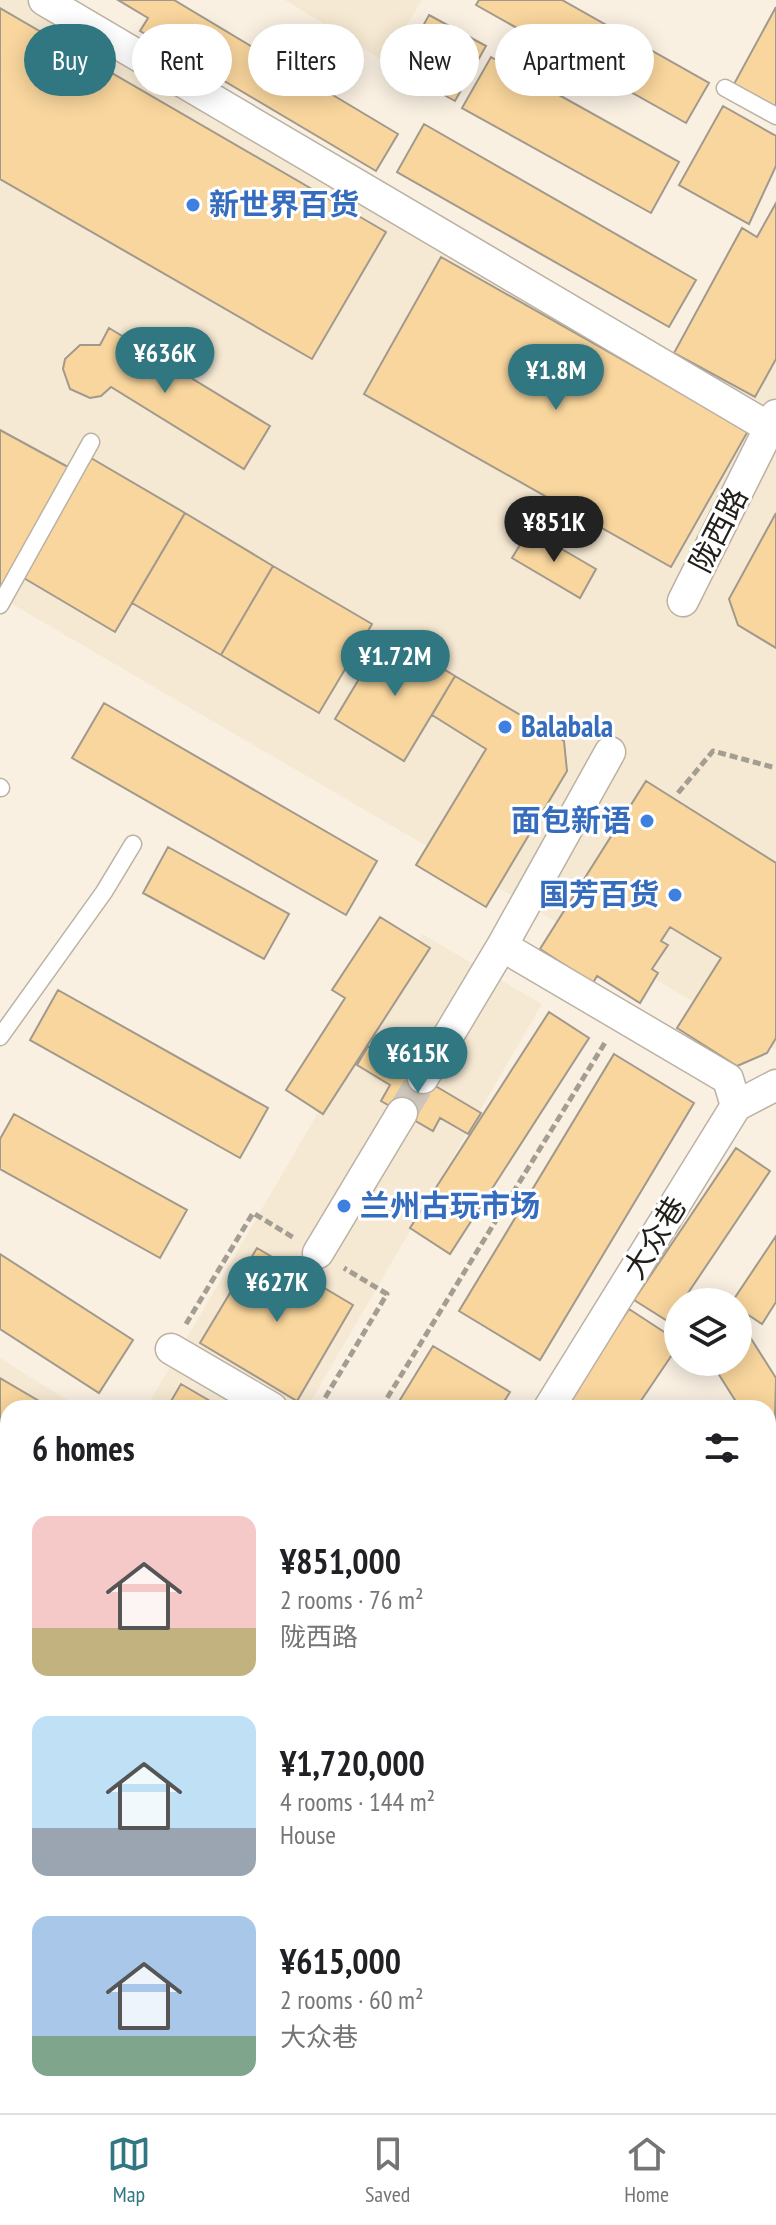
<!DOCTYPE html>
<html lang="en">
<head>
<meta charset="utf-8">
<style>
  body { margin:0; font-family:"PT Sans Narrow","Noto Sans SC",sans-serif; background:#f6f6f6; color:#202124; height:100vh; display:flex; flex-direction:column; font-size:30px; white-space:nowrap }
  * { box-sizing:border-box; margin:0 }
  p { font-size:26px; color:#757577 }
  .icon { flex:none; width:44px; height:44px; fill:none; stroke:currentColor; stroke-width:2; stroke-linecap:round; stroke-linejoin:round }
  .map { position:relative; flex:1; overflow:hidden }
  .sheet { position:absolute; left:0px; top:1400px; width:776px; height:714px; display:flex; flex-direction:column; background:#fff; border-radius:24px 24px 0 0; box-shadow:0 4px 20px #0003 }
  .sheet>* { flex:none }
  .top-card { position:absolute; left:24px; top:24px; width:728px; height:72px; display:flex; gap:16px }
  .fabs { position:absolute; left:664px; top:1288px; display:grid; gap:16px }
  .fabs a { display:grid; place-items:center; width:88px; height:88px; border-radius:50%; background:#fff; box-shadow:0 4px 20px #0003; font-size:40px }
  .price { position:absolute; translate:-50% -68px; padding:0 18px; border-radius:28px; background:#307782; color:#fff; font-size:26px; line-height:52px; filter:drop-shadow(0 2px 4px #0008) }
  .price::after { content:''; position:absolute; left:50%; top:48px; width:24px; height:18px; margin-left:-12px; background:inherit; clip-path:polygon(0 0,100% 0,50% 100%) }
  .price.current { background:#222; color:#fff }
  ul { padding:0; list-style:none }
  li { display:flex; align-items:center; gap:24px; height:200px; padding:0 32px }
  li span { display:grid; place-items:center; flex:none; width:224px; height:160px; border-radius:16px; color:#555 }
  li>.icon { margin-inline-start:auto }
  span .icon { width:96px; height:96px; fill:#fffc; stroke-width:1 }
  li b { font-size:34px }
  h2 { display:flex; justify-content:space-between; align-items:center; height:96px; padding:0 32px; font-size:34px }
  .pill { padding:0 28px; border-radius:36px; background:#fff; box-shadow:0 4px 20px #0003; font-size:28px; line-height:72px }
  .pill.current { background:#307782; color:#fff }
  .tab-bar { display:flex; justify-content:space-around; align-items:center; height:112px; border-top:2px solid #e0e0e0; background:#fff; font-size:22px; color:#757577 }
  .tab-bar a { display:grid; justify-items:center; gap:4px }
  .tab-bar .current { color:#307782 }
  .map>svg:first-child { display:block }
  .built { fill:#f6e9d3 }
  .building { fill:#f9d69d; stroke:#a1998c; stroke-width:2 }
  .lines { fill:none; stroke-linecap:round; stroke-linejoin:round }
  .street-tunnel { stroke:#cec6ba; stroke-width:30; stroke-dasharray:30 15; stroke-linecap:butt }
  .lane-casing { stroke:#bbb2a4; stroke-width:19 }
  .street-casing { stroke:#bbb2a4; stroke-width:33 }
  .path { stroke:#a39d92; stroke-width:5; stroke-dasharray:8 4; stroke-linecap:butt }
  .lane { stroke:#fff; stroke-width:16 }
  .street { stroke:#fff; stroke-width:30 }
  .shop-dot { fill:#3f7fe0; stroke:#fff; stroke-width:3 }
  .labels { text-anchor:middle; stroke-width:6; stroke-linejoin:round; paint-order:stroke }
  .shop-label { font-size:30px; font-weight:bold; fill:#366cbe; stroke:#fff; text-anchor:start }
  .street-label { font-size:30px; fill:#221f1a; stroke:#fff }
</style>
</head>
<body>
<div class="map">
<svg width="776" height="2113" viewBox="0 0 776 2113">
  <rect width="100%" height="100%" fill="#f9f0e2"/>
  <path class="built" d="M0 0H34L672 386 776 206V1050L0 597Z
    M285 0H422L385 62Z
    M422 934 542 1004 307 1408H146Z
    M0 1358 80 1408H8V1515L0 1526Z"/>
  <path class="building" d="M118 0H174L398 134 376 171 140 31 148 18Z
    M479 0H562L709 83 686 123 476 5Z
    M776 7V107L734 84Z
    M0 8 386 232 312 359 0 179Z
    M429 15 486 46 455 101 399 70Z
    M491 57 679 162 651 213 462 108Z
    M723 106 776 136V166L749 224 679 185Z
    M424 124 696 280 669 327 397 172Z
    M776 203V359L755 397 674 353 742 228 757 237Z
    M441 257 748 431 671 567 364 394Z
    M109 328 270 426 244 469 111 387 101 396 90 398 70 389 63 369 65 359 80 345H100Z
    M0 430 68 467 0 591Z
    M91 458 185 513 115 632 22 577Z
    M185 513 273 566 221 655 132 603Z
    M776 513V648L738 625 729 599Z
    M529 530 596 569 580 598 512 558Z
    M273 566 372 624 319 713 221 655Z
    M386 634 455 676 404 761 335 719Z
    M455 676 564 741 567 771 486 907 416 865 486 749 432 715Z
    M104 703 377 861 346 915 72 758Z
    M646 781 776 863V1038L767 1053 737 1066 677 1028 721 958 670 927 661 941 668 945 652 969 658 973 640 1003 597 976 593 983 540 949Z
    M168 847 289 914 264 959 143 893Z
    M380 917 430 948 323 1114 286 1090 345 998 332 990Z
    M58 990 268 1108 240 1158 30 1040Z
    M549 1012 589 1038 450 1254 410 1228Z
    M368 1046 481 1113 468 1134 440 1118 433 1131 381 1101 390 1085 357 1065Z
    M614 1054 694 1103 540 1360 459 1311Z
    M14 1114 187 1210 160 1258 0 1169V1139Z
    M736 1148 770 1171 682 1302H678L669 1322 634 1300Z
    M776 1236V1302L762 1324 738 1308V1302H732Z
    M257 1248 353 1305 297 1401 200 1343Z
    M0 1254 133 1340 99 1393 0 1329Z
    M629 1309 678 1341V1346L636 1408H563Z
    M738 1318 776 1378 773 1495 768 1492V1408H740L711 1362H738Z
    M433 1346 510 1392 500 1408H395Z
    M0 1378 51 1408H8V1481L0 1494Z
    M181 1384 222 1408H167Z
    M768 1559 776 1564V1684L768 1679V1611L772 1605 768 1602Z
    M0 1666 8 1670V1711L0 1725Z
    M768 1736 776 1741V1864L768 1859Z
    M1 1774 8 1778V1911L0 1907Z
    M0 2010 8 2015V2106H85L81 2113H0Z
    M776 2041V2113H758L746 2106H768V2055Z
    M153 2106H237L233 2113H149Z
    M266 2106H358L371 2113H279Z
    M507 2106H550L562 2113H519Z"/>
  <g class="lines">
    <path class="street-tunnel" d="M402 1113 423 1078"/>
    <defs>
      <path id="lane" d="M725 88 776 116
        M0 605 91 442
        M0 787 1 788
        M0 1037 104 892 133 844
        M0 1755 8 1743"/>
      <path id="street" d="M44 0 770 428
        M683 601 776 415
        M610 752 502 946 728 1079 736 1106
        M423 1078 502 946
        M318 1253 402 1113
        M171 1349 272 1408
        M549 1408 736 1106 776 1085
        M768 1703 776 1708
        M724 2106 736 2113
        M117 2113 122 2106"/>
    </defs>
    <use href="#lane" class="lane-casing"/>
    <use href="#street" class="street-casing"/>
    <path class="path" d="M678 793 713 751 776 768
      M186 1324 253 1213 294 1238
      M319 1408 387 1294 344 1268
      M381 1408 606 1041"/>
    <use href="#lane" class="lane"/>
    <use href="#street" class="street"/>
  </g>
  <g class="shop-dot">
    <circle cx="193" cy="205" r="8"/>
    <circle cx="505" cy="727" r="8"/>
    <circle cx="647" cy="821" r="8"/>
    <circle cx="675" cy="895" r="8"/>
    <circle cx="344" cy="1206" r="8"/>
  </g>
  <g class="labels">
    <g class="shop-label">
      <text x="209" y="215">新世界百货</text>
      <text x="521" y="737">Balabala</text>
      <text x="631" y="831" text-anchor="end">面包新语</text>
      <text x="659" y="905" text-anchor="end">国芳百货</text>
      <text x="360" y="1216">兰州古玩市场</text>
    </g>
    <g class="street-label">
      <text transform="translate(719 530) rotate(-63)" y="10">陇西路</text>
      <text transform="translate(655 1238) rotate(-58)" y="10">大众巷</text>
    </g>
  </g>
</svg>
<div class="fabs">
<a><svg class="icon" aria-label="layers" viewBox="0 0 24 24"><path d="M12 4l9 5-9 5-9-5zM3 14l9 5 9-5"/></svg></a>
</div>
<b class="price" style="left:165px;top:395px">¥636K</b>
<b class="price" style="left:556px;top:412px">¥1.8M</b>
<b class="price current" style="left:554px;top:564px">¥851K</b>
<b class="price" style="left:395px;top:698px">¥1.72M</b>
<b class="price" style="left:418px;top:1095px">¥615K</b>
<b class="price" style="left:277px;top:1324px">¥627K</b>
<div class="top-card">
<a class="pill current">Buy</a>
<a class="pill">Rent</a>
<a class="pill">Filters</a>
<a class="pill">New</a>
<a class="pill">Apartment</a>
</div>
<section class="sheet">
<h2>6 homes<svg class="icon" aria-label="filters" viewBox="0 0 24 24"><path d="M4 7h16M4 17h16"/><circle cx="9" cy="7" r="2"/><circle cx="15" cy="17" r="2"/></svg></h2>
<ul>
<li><span style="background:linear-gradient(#f6c9c9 70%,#c2b280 0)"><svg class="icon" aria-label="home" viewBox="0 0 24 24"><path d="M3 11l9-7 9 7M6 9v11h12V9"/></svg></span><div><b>¥851,000</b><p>2 rooms · 76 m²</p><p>陇西路</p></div></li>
<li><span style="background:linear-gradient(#bfe0f5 70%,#9aa5b1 0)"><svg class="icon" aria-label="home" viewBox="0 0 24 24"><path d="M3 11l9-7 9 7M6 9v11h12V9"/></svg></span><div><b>¥1,720,000</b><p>4 rooms · 144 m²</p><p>House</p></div></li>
<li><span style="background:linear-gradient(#a9c7e8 75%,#7fa58c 0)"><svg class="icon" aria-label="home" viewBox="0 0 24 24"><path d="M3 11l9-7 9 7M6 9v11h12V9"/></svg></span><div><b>¥615,000</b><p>2 rooms · 60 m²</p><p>大众巷</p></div></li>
</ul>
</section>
</div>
<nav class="tab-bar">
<a class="current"><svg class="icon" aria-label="map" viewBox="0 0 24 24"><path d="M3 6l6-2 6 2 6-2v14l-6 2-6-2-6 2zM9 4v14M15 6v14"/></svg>Map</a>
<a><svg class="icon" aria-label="saved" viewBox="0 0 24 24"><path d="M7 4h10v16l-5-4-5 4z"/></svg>Saved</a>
<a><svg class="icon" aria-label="home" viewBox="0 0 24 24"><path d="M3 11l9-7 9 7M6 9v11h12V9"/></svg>Home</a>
</nav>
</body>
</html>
